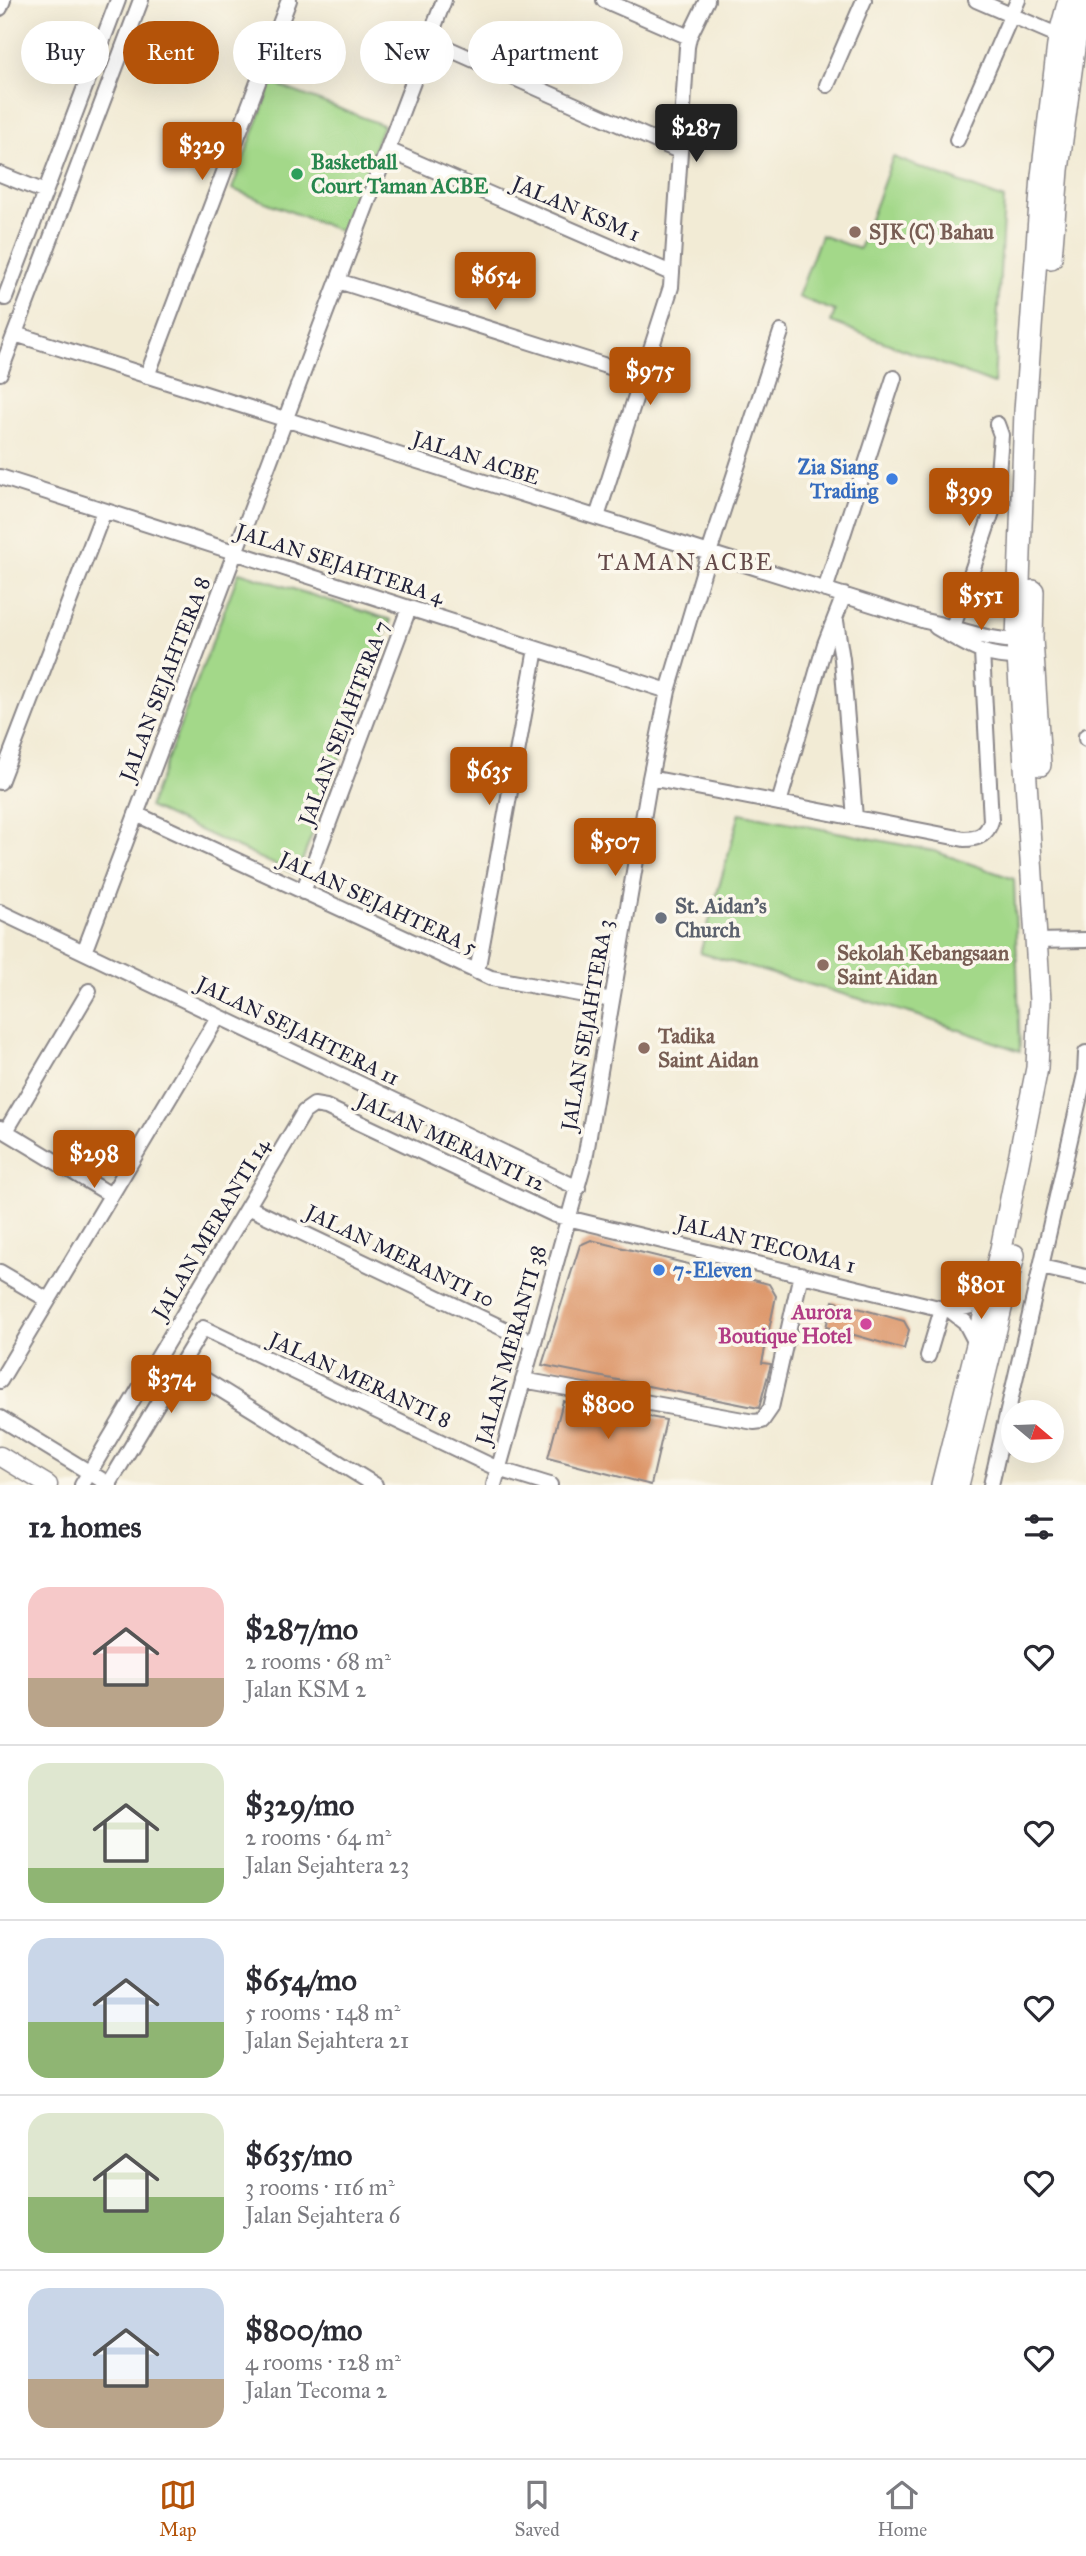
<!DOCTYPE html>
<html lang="en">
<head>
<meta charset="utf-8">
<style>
  body { margin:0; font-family:"IM FELL Great Primer",serif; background:#f7f7f7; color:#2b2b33; height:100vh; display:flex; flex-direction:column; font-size:26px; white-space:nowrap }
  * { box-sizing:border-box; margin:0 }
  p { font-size:23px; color:#7c7c81 }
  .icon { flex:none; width:38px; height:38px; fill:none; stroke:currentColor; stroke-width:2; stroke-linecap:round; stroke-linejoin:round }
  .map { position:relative; height:1485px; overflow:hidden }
  .details { display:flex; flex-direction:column; background:#fff; flex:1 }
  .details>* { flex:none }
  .banner { position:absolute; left:21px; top:21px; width:700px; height:63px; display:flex; gap:14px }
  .needle { width:46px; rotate:109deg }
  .fabs { position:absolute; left:1001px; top:1400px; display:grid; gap:14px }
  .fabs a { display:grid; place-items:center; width:63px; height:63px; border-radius:50%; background:#fff; box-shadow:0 7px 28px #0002; font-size:35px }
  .price { position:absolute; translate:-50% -60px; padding:0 16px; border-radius:7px; background:#b45309; color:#fff; font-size:23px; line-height:46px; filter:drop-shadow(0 2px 4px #0008) }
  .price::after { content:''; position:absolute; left:50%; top:42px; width:21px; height:16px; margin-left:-10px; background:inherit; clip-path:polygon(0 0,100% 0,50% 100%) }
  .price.selected { background:#222; color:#fff }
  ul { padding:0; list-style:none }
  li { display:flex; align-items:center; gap:21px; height:175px; padding:0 28px }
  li+li { border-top:2px solid #e1e1e2 }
  li span { display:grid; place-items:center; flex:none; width:196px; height:140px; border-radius:21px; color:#555 }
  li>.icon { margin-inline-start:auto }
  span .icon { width:84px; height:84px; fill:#fffc; stroke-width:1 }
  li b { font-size:30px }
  h2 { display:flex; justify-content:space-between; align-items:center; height:84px; padding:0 28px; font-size:30px }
  .chip { padding:0 24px; border-radius:32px; background:#fff; box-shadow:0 7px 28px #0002; font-size:24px; line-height:63px }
  .chip.selected { background:#b45309; color:#fff }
  .tab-bar { display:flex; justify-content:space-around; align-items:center; height:98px; border-top:2px solid #e1e1e2; background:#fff; font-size:19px; color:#7c7c81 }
  .tab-bar a { display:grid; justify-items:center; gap:4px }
  .tab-bar .selected { color:#b45309 }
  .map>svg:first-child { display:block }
  .green { fill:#a3d889; stroke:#627d62; stroke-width:2 }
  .building { fill:#db9264 }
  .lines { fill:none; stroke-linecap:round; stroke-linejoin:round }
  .minor-casing { stroke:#8a8688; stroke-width:18 }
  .tertiary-casing { stroke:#8a8688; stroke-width:21 }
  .secondary-casing { stroke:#8a8688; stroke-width:24 }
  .minor { stroke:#fff; stroke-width:14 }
  .tertiary { stroke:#fff; stroke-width:18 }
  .secondary { stroke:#fff; stroke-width:21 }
  .leisure-dot { fill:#2e9e5b; stroke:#fbf7ec; stroke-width:2.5 }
  .education-dot { fill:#8d6e63; stroke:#fbf7ec; stroke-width:2.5 }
  .shop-dot { fill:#3f7fe0; stroke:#fbf7ec; stroke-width:2.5 }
  .worship-dot { fill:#6b7280; stroke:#fbf7ec; stroke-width:2.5 }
  .hotel-dot { fill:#d1479c; stroke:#fbf7ec; stroke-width:2.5 }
  .labels { text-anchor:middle; stroke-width:7; stroke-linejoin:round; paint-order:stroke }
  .leisure-label { font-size:21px; font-weight:bold; fill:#27864d; stroke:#fbf7ec; text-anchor:start }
  .street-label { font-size:21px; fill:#22223b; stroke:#fbf7ec }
  .education-label { font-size:21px; font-weight:bold; fill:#785e54; stroke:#fbf7ec; text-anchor:start }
  .shop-label { font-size:21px; font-weight:bold; fill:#366cbe; stroke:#fbf7ec; text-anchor:end }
  .worship-label { font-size:21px; font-weight:bold; fill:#5b616d; stroke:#fbf7ec; text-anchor:start }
  .hotel-label { font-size:21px; font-weight:bold; fill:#b23c85; stroke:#fbf7ec; text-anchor:end }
  .neighbourhood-label { font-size:23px; letter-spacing:2px; fill:#634949; stroke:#fbf7ec }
</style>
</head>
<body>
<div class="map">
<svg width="1086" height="1485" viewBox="0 0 1086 1485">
  <rect width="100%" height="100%" fill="#fbf7ec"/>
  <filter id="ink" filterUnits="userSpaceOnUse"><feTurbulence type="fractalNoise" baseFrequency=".0143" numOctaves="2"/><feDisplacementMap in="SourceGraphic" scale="14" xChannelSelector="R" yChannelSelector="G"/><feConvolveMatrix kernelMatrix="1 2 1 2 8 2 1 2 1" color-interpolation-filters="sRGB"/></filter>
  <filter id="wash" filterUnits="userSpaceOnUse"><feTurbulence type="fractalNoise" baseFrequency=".00686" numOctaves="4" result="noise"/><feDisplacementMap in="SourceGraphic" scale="28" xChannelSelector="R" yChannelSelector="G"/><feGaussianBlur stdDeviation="1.57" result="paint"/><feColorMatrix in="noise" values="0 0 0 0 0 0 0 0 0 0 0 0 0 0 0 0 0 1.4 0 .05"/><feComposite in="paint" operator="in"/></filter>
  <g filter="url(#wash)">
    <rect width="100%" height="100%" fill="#f2ebd5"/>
    <path class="green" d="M272 83 383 125 343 232 232 189Z
      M893 157 1004 199 994 384 831 322 835 311 798 297 821 235 859 249Z
      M239 572 391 620 297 875 149 807Z
      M740 813 934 851 1014 879 1020 1051 916 1015 700 953Z"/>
    <g id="blocks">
      <path class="building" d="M591 1240 769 1284 776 1296 762 1363 771 1364 759 1408 542 1365 580 1245Z
        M833 1301 904 1321 909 1330 904 1349 826 1327Z
        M563 1401 666 1420 651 1485 548 1458Z"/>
    </g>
  </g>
  <g filter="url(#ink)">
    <use href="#blocks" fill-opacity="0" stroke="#8a8688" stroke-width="2"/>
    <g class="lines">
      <defs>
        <path id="minor" d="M604 0 689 37
          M976 0 1064 38
          M0 8 3 0
          M429 40 679 151
          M827 85 864 0
          M957 140 1018 0
          M388 150 671 273
          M0 174 45 192
          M338 281 641 377
          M5 298 118 0
          M15 334 925 621C960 628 987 642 1023 640
          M0 373 141 0
          M147 376 289 0
          M0 477 668 691
          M597 517 671 287 687 47 689 37 707 0
          M825 590 894 378
          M836 621 842 659 855 818
          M936 627C970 647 984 658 1024 657
          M953 627 996 500 1001 435 997 424
          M1086 736V739
          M650 778 964 839C978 839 987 835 991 821L982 652
          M0 782 104 511
          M779 803 825 644 844 595
          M136 814 491 978 612 1000
          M303 892 409 608
          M0 912 578 1188
          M1036 941 1086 940
          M84 952 444 0
          M477 972 536 649
          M0 1128 111 1195
          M6 1131 89 991
          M248 1207 534 1343
          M1041 1267 1086 1277
          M0 1272 48 1300
          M951 1311 971 1306 989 1291
          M928 1356 942 1309
          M181 1365 375 1485
          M523 1380 754 1422 762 1421 771 1408 801 1274
          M0 1381 218 1017
          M0 1418 110 1485
          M109 1484 203 1328 498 1469 550 1485
          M82 1485 304 1112 314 1105 326 1107 555 1215 951 1311 965 1322 976 1343
          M494 1485 585 1159 650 778 668 691 709 553 781 332
          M991 1485 1085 1074 1086 1053"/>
        <path id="tertiary" d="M0 1456 48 1485"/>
        <path id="secondary" d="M1051 258 1058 170 1075 41 1086 8
          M1033 591 1032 639 1040 765
          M942 1485 1001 1249 1037 1068 1040 1001 1017 640 1025 411 1042 176 1059 37 1069 0
          M958 1485 1014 1255"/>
      </defs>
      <use href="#minor" class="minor-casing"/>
      <use href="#tertiary" class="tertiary-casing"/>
      <use href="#secondary" class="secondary-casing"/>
      <use href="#minor" class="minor"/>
      <use href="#tertiary" class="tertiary"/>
      <use href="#secondary" class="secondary"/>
    </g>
  </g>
  <circle class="leisure-dot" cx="297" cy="174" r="7"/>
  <g class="education-dot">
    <circle cx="855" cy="232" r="7"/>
    <circle cx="823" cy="965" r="7"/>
    <circle cx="644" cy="1048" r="7"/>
  </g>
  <g class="shop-dot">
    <circle cx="892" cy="479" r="7"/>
    <circle cx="659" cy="1270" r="7"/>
  </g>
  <circle class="worship-dot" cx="661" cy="918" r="7"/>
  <circle class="hotel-dot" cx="866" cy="1324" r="7"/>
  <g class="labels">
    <g class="leisure-label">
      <text x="311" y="169">Basketball<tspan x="311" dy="24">Court Taman ACBE</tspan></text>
    </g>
    <g class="street-label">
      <text transform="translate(576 209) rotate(23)" y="7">JALAN KSM 1</text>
      <text transform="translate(476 458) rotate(18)" y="7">JALAN ACBE</text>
      <text transform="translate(340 564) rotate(18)" y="7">JALAN SEJAHTERA 4</text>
      <text transform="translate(165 679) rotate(-69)" y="7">JALAN SEJAHTERA 8</text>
      <text transform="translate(344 723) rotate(-69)" y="7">JALAN SEJAHTERA 7</text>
      <text transform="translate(378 903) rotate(25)" y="7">JALAN SEJAHTERA 5</text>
      <text transform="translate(587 1025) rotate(-80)" y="7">JALAN SEJAHTERA 3</text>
      <text transform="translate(298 1031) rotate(26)" y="7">JALAN SEJAHTERA 11</text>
      <text transform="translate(451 1142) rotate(25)" y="7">JALAN MERANTI 12</text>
      <text transform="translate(211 1229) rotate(-59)" y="7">JALAN MERANTI 14</text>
      <text transform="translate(766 1244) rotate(14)" y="7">JALAN TECOMA 1</text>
      <text transform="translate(400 1256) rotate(26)" y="7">JALAN MERANTI 10</text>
      <text transform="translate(511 1345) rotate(-74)" y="7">JALAN MERANTI 38</text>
      <text transform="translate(360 1380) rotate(25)" y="7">JALAN MERANTI 8</text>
    </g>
    <g class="education-label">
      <text x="869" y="239">SJK (C) Bahau</text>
      <text x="837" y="960">Sekolah Kebangsaan<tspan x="837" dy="24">Saint Aidan</tspan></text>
      <text x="658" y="1043">Tadika<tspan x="658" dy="24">Saint Aidan</tspan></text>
    </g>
    <g class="shop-label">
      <text x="878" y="474">Zia Siang<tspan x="878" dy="24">Trading</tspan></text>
      <text x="673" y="1277" text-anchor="start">7-Eleven</text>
    </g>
    <g class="worship-label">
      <text x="675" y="913">St. Aidan's<tspan x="675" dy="24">Church</tspan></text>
    </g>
    <g class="hotel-label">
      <text x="852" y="1319">Aurora<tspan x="852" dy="24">Boutique Hotel</tspan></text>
    </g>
    <g class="neighbourhood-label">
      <text x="686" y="570">TAMAN ACBE</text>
    </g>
  </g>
</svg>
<div class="fabs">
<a><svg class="needle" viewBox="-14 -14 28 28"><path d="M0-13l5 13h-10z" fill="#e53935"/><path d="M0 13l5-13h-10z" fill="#7c7c81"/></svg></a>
</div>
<b class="price selected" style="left:696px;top:164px">$287</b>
<b class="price" style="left:202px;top:182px">$329</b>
<b class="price" style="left:495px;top:312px">$654</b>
<b class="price" style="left:650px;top:407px">$975</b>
<b class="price" style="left:969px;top:528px">$399</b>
<b class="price" style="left:981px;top:632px">$551</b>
<b class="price" style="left:489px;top:807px">$635</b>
<b class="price" style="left:615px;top:878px">$507</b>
<b class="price" style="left:94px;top:1190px">$298</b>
<b class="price" style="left:981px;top:1321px">$801</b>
<b class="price" style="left:171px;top:1415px">$374</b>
<b class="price" style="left:608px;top:1441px">$800</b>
<div class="banner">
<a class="chip">Buy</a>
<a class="chip selected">Rent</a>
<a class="chip">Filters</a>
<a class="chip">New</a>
<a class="chip">Apartment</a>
</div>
</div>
<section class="details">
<h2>12 homes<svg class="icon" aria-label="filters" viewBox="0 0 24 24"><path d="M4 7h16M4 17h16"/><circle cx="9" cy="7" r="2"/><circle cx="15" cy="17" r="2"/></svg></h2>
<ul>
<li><span style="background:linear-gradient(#f6c9c9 65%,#b9a48a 0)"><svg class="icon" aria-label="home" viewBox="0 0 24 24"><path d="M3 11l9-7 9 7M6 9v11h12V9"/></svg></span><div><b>$287/mo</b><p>2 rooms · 68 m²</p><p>Jalan KSM 2</p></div><svg class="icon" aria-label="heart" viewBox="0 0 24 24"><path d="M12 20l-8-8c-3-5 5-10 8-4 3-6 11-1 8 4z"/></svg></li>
<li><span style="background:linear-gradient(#dfe7d0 75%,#8fb573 0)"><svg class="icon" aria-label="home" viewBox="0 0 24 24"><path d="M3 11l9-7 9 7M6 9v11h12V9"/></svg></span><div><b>$329/mo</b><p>2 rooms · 64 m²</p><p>Jalan Sejahtera 23</p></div><svg class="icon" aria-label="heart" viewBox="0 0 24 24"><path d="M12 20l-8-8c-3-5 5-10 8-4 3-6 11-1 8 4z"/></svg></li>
<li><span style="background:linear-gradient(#c9d6e8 60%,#8fb573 0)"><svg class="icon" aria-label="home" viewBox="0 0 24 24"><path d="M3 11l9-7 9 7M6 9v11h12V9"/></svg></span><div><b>$654/mo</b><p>5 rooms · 148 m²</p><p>Jalan Sejahtera 21</p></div><svg class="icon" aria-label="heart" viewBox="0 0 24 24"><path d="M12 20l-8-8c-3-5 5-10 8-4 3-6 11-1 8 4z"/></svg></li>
<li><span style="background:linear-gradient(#dfe7d0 60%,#8fb573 0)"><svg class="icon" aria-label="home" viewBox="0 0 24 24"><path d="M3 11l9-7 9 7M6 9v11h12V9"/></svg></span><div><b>$635/mo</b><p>3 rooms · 116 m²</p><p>Jalan Sejahtera 6</p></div><svg class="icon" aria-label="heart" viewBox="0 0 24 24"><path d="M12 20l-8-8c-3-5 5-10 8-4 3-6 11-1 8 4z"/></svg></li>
<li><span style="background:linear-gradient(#c9d6e8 65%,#b9a48a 0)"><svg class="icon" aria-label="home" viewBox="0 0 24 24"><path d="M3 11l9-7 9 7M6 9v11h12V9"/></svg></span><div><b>$800/mo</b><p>4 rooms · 128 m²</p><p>Jalan Tecoma 2</p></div><svg class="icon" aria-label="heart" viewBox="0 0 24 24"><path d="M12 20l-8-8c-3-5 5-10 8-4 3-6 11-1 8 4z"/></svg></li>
</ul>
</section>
<nav class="tab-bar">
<a class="selected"><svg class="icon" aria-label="map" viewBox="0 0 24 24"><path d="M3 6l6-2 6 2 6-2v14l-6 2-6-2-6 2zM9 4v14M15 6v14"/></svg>Map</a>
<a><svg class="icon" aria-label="saved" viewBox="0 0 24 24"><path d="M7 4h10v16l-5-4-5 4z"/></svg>Saved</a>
<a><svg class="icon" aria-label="home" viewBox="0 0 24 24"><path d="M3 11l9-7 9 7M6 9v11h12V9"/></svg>Home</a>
</nav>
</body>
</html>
